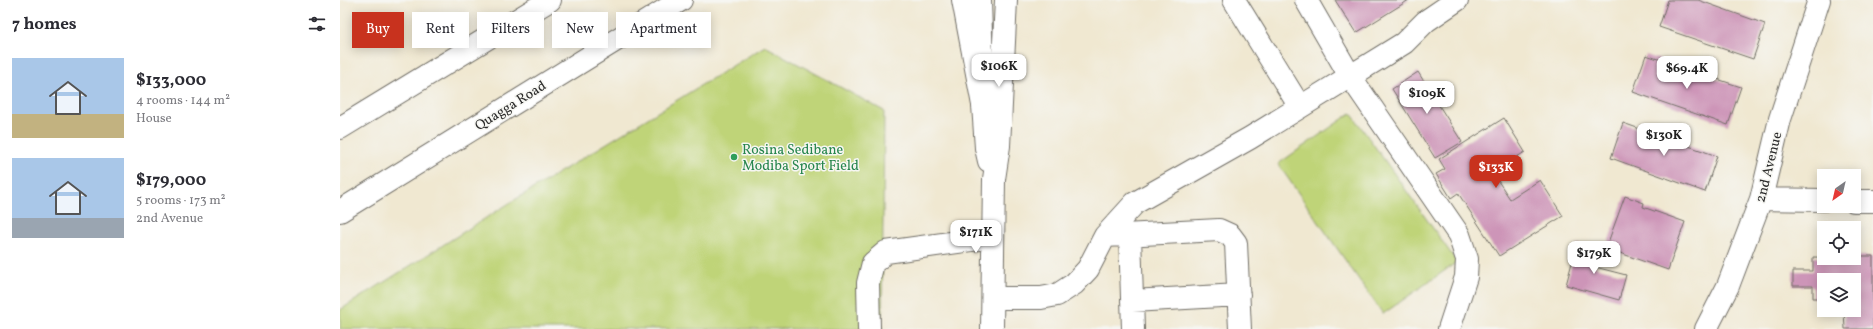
<!DOCTYPE html>
<html lang="en">
<head>
<meta charset="utf-8">
<style>
  body { margin:0; font-family:Vollkorn,serif; background:#f2f2f3; color:#2b2b33; height:100vh; display:flex; flex-direction:column; font-size:15px; white-space:nowrap }
  * { box-sizing:border-box; margin:0 }
  p { font-size:13px; color:#7c7c81 }
  .icon { flex:none; width:22px; height:22px; fill:none; stroke:currentColor; stroke-width:2; stroke-linecap:round; stroke-linejoin:round }
  .map { position:relative; flex:1; overflow:hidden }
  .side { display:flex; flex-direction:column; background:#fff; width:340px }
  .side>* { flex:none }
  .hud { position:absolute; left:12px; top:12px; width:380px; height:36px; display:flex; gap:8px }
  .needle { width:26px; rotate:214deg }
  .fabs { position:absolute; left:1477px; top:169px; display:grid; gap:8px }
  .fabs a { display:grid; place-items:center; width:44px; height:44px; border-radius:0px; background:#fff; box-shadow:0 2px 10px #0003; font-size:20px }
  .price { position:absolute; translate:-50% -34px; padding:0 9px; border-radius:8px; background:#fff; color:#222; font-size:13px; line-height:26px; filter:drop-shadow(0 1px 2px #0008) }
  .price::after { content:''; position:absolute; left:50%; top:24px; width:12px; height:9px; margin-left:-6px; background:inherit; clip-path:polygon(0 0,100% 0,50% 100%) }
  .price.current { background:#c8321e; color:#fff }
  ul { padding:0; list-style:none }
  li { display:flex; align-items:center; gap:12px; height:100px; padding:0 12px }
  li span { display:grid; place-items:center; flex:none; width:112px; height:80px; border-radius:0px; color:#555 }
  li>.icon { margin-inline-start:auto }
  span .icon { width:48px; height:48px; fill:#fffc; stroke-width:1 }
  li b { font-size:17px }
  h2 { display:flex; justify-content:space-between; align-items:center; height:48px; padding:0 12px; font-size:17px }
  .chip { padding:0 14px; border-radius:0px; background:#fff; box-shadow:0 2px 10px #0003; font-size:14px; line-height:36px }
  .chip.current { background:#c8321e; color:#fff }
  main { display:flex; flex:1; min-height:0 }
  .map>svg:first-child { display:block }
  .green { fill:#bfd478; stroke:#758052 }
  .building { fill:#cd95b8 }
  .lines { fill:none; stroke-linecap:round; stroke-linejoin:round }
  .minor-casing { stroke:#706d65; stroke-width:24 }
  .major-casing { stroke:#706d65; stroke-width:24 }
  .minor { stroke:#fff; stroke-width:22 }
  .major { stroke:#fff; stroke-width:22 }
  .leisure-dot { fill:#2e9e5b; stroke:#f6f6f2; stroke-width:1.5 }
  .labels { text-anchor:middle; stroke-width:3; stroke-linejoin:round; paint-order:stroke }
  .street-label { font-size:14px; fill:#2b2b2b; stroke:#f6f6f2 }
  .leisure-label { font-size:14px; fill:#27864d; stroke:#f6f6f2; text-anchor:start }
</style>
</head>
<body>
<main>
<section class="side">
<h2>7 homes<svg class="icon" aria-label="filters" viewBox="0 0 24 24"><path d="M4 7h16M4 17h16"/><circle cx="9" cy="7" r="2"/><circle cx="15" cy="17" r="2"/></svg></h2>
<ul>
<li><span style="background:linear-gradient(#a9c7e8 70%,#c2b280 0)"><svg class="icon" aria-label="home" viewBox="0 0 24 24"><path d="M3 11l9-7 9 7M6 9v11h12V9"/></svg></span><div><b>$133,000</b><p>4 rooms · 144 m²</p><p>House</p></div></li>
<li><span style="background:linear-gradient(#a9c7e8 75%,#9aa5b1 0)"><svg class="icon" aria-label="home" viewBox="0 0 24 24"><path d="M3 11l9-7 9 7M6 9v11h12V9"/></svg></span><div><b>$179,000</b><p>5 rooms · 173 m²</p><p>2nd Avenue</p></div></li>
</ul>
</section>
<div class="map">
<svg width="1533" height="329" viewBox="0 0 1533 329">
  <rect width="100%" height="100%" fill="#f6f6f2"/>
  <filter id="ink" filterUnits="userSpaceOnUse"><feTurbulence type="fractalNoise" baseFrequency=".025" numOctaves="2"/><feDisplacementMap in="SourceGraphic" scale="8" xChannelSelector="R" yChannelSelector="G"/><feConvolveMatrix kernelMatrix="1 2 1 2 8 2 1 2 1" color-interpolation-filters="sRGB"/></filter>
  <filter id="wash" filterUnits="userSpaceOnUse"><feTurbulence type="fractalNoise" baseFrequency=".012" numOctaves="4" result="noise"/><feDisplacementMap in="SourceGraphic" scale="16" xChannelSelector="R" yChannelSelector="G"/><feGaussianBlur stdDeviation="0.9" result="paint"/><feColorMatrix in="noise" values="0 0 0 0 0 0 0 0 0 0 0 0 0 0 0 0 0 1.4 0 .05"/><feComposite in="paint" operator="in"/></filter>
  <g filter="url(#wash)">
    <rect width="100%" height="100%" fill="#f0e8d1"/>
    <path class="green" d="M425 46 544 111 542 329H0V310L168 204Z
      M1011 113 1117 262 1043 314 938 164Z"/>
    <g id="blocks">
      <path class="building" d="M995 0H1069L1016 33Z
        M1328 0H1358L1425 24 1413 59 1319 27Z
        M1306 55 1401 87 1388 125 1293 92Z
        M1078 72 1122 142 1095 158 1052 89Z
        M1164 118 1185 152 1152 172 1170 199 1200 180 1223 216 1159 256 1118 193 1111 198 1096 174 1105 169 1099 159Z
        M1283 123 1377 156 1365 192 1271 158Z
        M1285 196 1304 203 1303 207 1345 222 1328 270 1266 248Z
        M1237 244 1259 250 1255 267 1286 275 1279 300 1226 285Z
        M1514 256H1533V329H1505L1504 310H1514V280H1484V298H1473V286H1453V271H1473V257L1514 258Z"/>
    </g>
  </g>
  <g filter="url(#ink)">
    <use href="#blocks" fill-opacity="0" stroke="#706d65" stroke-width="1"/>
    <g class="lines">
      <defs>
        <path id="minor" d="M640 0 643 105 646 148 649 161
          M894 0 960 107
          M966 0 1010 76 1119 235 1127 259 1126 277 1109 329
          M1421 199 1484 200
          M1514 201H1533
          M790 235 793 329
          M765 236 879 230 890 235 896 243 900 329
          M653 298H701L717 295 734 284 748 269 765 236 795 203 910 138 1064 43 1086 21 1117 0
          M792 301 899 295
          M529 329 528 283 533 263 546 252 653 237
          M652 329 654 179 659 146 666 0
          M1366 329 1388 286 1421 199 1440 119 1479 0"/>
        <path id="major" d="M623 0 643 105
          M0 128 210 0
          M0 211 341 0"/>
      </defs>
      <use href="#minor" class="minor-casing"/>
      <use href="#major" class="major-casing"/>
      <use href="#minor" class="minor"/>
      <use href="#major" class="major"/>
    </g>
  </g>
  <circle class="leisure-dot" cx="394" cy="157" r="4"/>
  <g class="labels">
    <g class="street-label">
      <text transform="translate(170 105) rotate(-32)" y="5">Quagga Road</text>
      <text transform="translate(1428 167) rotate(-76)" y="5">2nd Avenue</text>
    </g>
    <g class="leisure-label">
      <text x="402" y="154">Rosina Sedibane<tspan x="402" dy="16">Modiba Sport Field</tspan></text>
    </g>
  </g>
</svg>
<div class="fabs">
<a><svg class="needle" viewBox="-14 -14 28 28"><path d="M0-13l5 13h-10z" fill="#e53935"/><path d="M0 13l5-13h-10z" fill="#7c7c81"/></svg></a>
<a><svg class="icon" aria-label="locate" viewBox="0 0 24 24"><circle cx="12" cy="12" r="6"/><path d="M12 2v4M12 18v4M2 12h4M18 12h4"/></svg></a>
<a><svg class="icon" aria-label="layers" viewBox="0 0 24 24"><path d="M12 4l9 5-9 5-9-5zM3 14l9 5 9-5"/></svg></a>
</div>
<b class="price" style="left:659px;top:88px">$106K</b>
<b class="price" style="left:1347px;top:90px">$69.4K</b>
<b class="price" style="left:1087px;top:115px">$109K</b>
<b class="price" style="left:1324px;top:157px">$130K</b>
<b class="price current" style="left:1156px;top:189px">$133K</b>
<b class="price" style="left:636px;top:254px">$171K</b>
<b class="price" style="left:1254px;top:275px">$179K</b>
<div class="hud">
<a class="chip current">Buy</a>
<a class="chip">Rent</a>
<a class="chip">Filters</a>
<a class="chip">New</a>
<a class="chip">Apartment</a>
</div>
</div>
</main>
</body>
</html>
